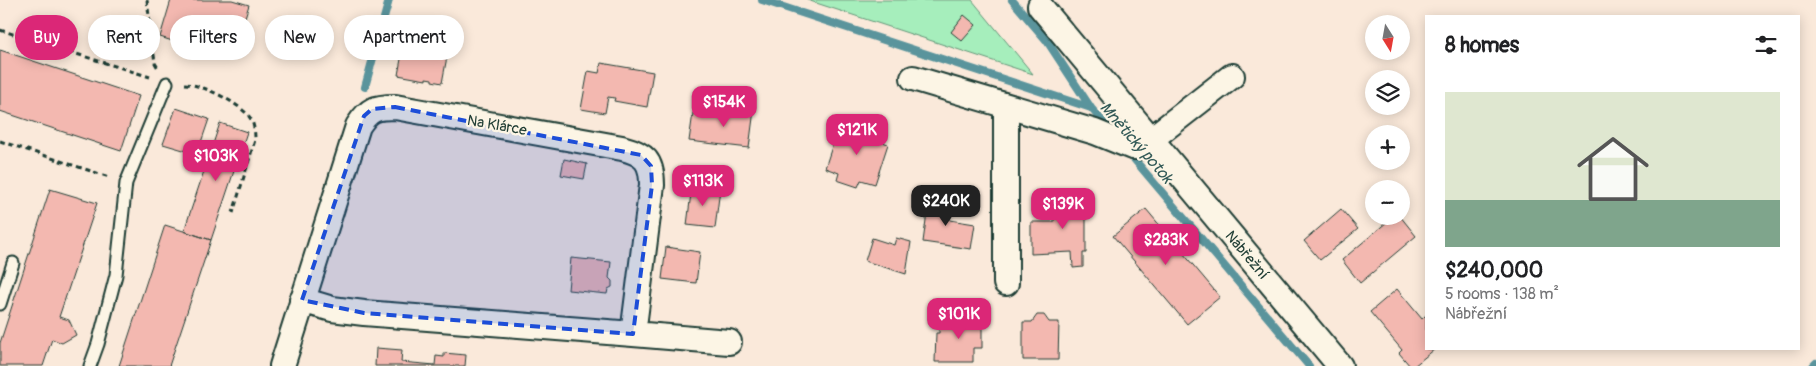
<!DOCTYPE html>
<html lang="en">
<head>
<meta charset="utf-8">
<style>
  body { margin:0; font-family:Pangolin,sans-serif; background:#f6f6f6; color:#202124; height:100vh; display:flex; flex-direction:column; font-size:19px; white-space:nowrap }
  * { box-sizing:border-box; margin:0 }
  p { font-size:16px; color:#757577 }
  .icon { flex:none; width:28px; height:28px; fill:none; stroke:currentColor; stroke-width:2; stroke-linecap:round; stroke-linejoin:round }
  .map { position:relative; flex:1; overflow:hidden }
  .panel { position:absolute; left:1425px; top:15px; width:375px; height:335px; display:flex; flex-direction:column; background:#fff; border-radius:0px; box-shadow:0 2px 12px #0003 }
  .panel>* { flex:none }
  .banner { position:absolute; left:15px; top:15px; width:475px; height:45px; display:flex; gap:10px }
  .needle { width:32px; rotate:169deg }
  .buttons { position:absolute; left:1365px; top:15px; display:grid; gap:10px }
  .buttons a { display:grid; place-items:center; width:45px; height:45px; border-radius:50%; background:#fff; box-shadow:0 2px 12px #0003; font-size:25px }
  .price { position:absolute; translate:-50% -42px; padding:0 11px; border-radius:10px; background:#db2777; color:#fff; font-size:16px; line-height:32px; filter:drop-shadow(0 1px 2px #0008) }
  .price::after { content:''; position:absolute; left:50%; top:30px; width:15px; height:11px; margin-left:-8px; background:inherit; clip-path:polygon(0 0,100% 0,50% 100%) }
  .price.active { background:#222; color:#fff }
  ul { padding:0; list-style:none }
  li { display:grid; align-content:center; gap:10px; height:265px; padding:0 20px }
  li span { display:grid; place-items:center; height:155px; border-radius:0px; color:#555 }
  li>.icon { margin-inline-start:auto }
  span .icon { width:90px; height:90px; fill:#fffc; stroke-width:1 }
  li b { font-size:21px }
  h2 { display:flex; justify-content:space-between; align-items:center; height:60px; padding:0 20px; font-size:21px }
  .chip { padding:0 18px; border-radius:22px; background:#fff; box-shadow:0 2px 12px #0003; font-size:18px; line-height:45px }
  .chip.active { background:#db2777; color:#fff }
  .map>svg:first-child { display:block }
  .green { fill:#a6eebc; stroke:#629678 }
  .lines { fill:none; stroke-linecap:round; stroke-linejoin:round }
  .stream { stroke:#5a949c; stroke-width:8 }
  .building { fill:#f3b8b0; stroke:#1f3d34 }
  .service-casing { stroke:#1f3d34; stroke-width:15 }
  .minor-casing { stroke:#1f3d34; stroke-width:28 }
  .path { stroke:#1f3d34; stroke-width:3; stroke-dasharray:5 4; stroke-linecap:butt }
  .service { stroke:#fcf5e5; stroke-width:11 }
  .minor { stroke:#fcf5e5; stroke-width:24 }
  .marked { fill:#1d4ed8; fill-opacity:0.2; stroke:#1d4ed8; stroke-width:4; stroke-dasharray:10 6; stroke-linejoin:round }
  .labels { text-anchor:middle; stroke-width:4.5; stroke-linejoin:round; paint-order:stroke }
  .street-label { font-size:15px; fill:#1f3d34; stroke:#fcf5e5 }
  .water-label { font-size:16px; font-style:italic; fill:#335a57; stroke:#fcf5e5 }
</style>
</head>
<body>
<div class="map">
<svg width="1816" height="366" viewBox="0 0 1816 366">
  <rect width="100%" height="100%" fill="#fae9da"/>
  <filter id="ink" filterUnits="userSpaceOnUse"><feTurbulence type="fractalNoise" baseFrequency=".02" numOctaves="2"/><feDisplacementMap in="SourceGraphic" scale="10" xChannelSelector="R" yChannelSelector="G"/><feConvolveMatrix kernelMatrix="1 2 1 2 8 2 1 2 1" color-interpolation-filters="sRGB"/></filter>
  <g filter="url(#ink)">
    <path class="green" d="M807 0H972L1033 74Z"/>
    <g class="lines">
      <path class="stream" d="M762 0 1091 108 1110 130
        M1012 0 1047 41 1091 108
        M365 87 389 0
        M1128 152 1309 366
        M1813 366 1816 363"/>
    </g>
    <path class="building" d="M171 0H232L249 5 231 60 160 37Z
      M964 15 976 25 962 41 951 32Z
      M427 37 450 41 442 83 432 81V79L426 78V80L398 75 404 43 426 46Z
      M0 50 139 96 121 151 0 111Z
      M601 63 653 72 647 107 614 101 615 98 608 97 605 113 581 109 588 71 599 73Z
      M724 106 754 110 749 148 689 141 693 113 722 117Z
      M176 108 209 119 197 154 163 144Z
      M220 123 247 132 211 240 184 231Z
      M854 125 876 132 874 139 888 144 875 184 861 180 858 187 837 180 839 173 825 168 838 128 852 133Z
      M564 159 587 164 584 179 561 175Z
      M692 185 720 189 715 228 687 225Z
      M50 189 97 203 59 317 69 320 76 335 62 343 52 339 43 366H0V343Z
      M1054 197H1086V253H1083V267L1073 268 1072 252 1031 254V222H1054Z
      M929 198 953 202 950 220 975 224 971 249 923 242Z
      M1146 209 1220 297 1187 324 1113 236Z
      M1341 209 1358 229 1320 260 1304 241Z
      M1394 216H1400L1416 236 1360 283 1342 260Z
      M165 225 211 240 169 366H119Z
      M872 238 894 245 896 238 911 242 906 274 865 261Z
      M666 247 700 252 696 283 662 279Z
      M571 258 611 262 609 278 612 281V287L608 289 607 294 568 290Z
      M1397 289 1422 319 1426 315V349H1435L1414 366H1410L1399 353 1402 350 1370 312Z
      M1037 315H1044L1049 322H1059L1058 360H1023V322H1032Z
      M951 317H982V348H973V362H935L936 333H939V322H950Z
      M376 348 402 350 401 362 435 365 436 356 444 357V353L466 355 465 366H375Z"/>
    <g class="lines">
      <defs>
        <path id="service" d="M0 304 13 263
          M90 366 98 344 116 275 126 183 167 83"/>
        <path id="minor" d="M1040 6 1340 366
          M913 78 1095 132 1132 147H1140L1150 140 1232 76
          M1006 283V106
          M633 334 729 342
          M282 366 358 126C369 109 375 107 395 107L622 148C645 154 652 161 652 185L633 334 364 313 332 309 302 300"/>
      </defs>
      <use href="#service" class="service-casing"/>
      <use href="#minor" class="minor-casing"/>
      <path class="path" d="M147 0 155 63 158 68
        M0 30 150 77
        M185 84C204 85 235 101 248 115 254 122 255 131 255 140L233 213
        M0 141 109 177"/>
      <use href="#service" class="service"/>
      <use href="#minor" class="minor"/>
    </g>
  </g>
  <path class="marked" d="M395 107 641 155 651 166 652 185 633 334 364 313 302 300 364 116 372 109Z"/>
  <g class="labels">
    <g class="street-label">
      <text transform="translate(497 125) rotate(10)" y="5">Na Klárce</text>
      <text transform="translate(1247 255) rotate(50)" y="5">Nábřežní</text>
    </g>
    <g class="water-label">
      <text transform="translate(1137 142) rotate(49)" y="6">Mnětický potok</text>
    </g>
  </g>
</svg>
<div class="buttons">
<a><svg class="needle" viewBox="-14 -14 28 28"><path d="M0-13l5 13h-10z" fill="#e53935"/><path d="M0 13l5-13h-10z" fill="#757577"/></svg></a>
<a><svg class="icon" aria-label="layers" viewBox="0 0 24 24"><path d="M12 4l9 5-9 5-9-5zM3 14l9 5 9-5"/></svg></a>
<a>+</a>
<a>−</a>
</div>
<b class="price" style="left:724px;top:128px">$154K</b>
<b class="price" style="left:857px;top:156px">$121K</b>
<b class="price" style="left:216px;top:182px">$103K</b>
<b class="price" style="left:703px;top:207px">$113K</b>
<b class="price active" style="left:946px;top:227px">$240K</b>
<b class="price" style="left:1063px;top:230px">$139K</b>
<b class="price" style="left:1166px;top:266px">$283K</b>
<b class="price" style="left:959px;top:340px">$101K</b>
<div class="banner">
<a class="chip active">Buy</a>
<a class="chip">Rent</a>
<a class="chip">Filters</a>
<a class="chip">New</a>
<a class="chip">Apartment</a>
</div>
<section class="panel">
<h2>8 homes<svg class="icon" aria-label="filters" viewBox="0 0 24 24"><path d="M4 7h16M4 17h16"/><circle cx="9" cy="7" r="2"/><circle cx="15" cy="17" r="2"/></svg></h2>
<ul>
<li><span style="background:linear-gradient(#dfe7d0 70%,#7fa58c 0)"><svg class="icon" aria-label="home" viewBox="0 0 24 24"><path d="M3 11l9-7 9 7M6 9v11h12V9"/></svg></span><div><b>$240,000</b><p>5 rooms · 138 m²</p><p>Nábřežní</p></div></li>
</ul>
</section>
</div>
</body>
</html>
